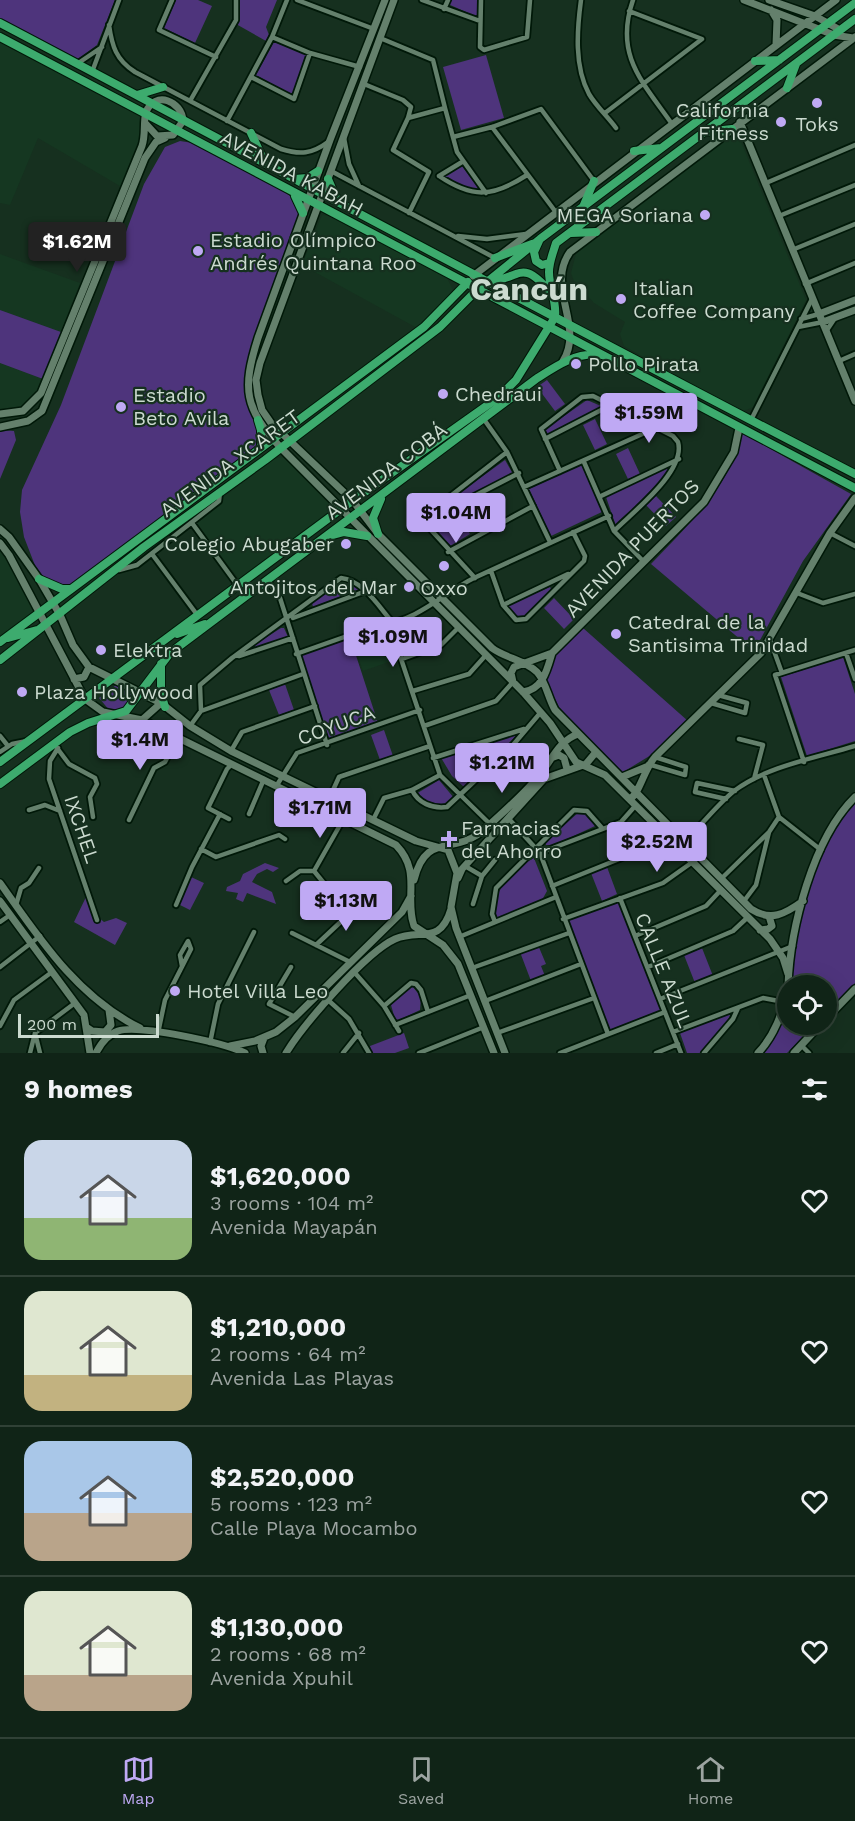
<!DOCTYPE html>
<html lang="en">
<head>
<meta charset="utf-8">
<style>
  body { margin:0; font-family:"Work Sans",sans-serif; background:#1e3024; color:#f1f3f6; height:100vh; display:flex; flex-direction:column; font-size:22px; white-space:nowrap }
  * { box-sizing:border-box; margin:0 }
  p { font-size:20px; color:#9ca4a1 }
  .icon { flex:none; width:33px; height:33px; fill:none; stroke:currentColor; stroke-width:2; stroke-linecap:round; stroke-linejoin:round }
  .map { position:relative; height:1053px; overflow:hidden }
  .side { display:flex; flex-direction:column; background:#102417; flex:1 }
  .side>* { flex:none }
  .buttons { position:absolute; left:777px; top:975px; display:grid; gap:12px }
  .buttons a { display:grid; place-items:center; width:60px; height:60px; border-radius:50%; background:#102417; box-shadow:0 6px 24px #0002,0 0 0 2px #304136; font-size:30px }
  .scale { position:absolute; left:18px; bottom:15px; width:141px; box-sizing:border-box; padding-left:6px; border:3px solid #ccdbd0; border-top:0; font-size:16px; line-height:21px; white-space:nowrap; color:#ccdbd0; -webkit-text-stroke:4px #16301f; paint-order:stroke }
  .price { position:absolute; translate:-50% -51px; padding:0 14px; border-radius:6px; background:#bfa9f4; color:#111; font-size:20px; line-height:39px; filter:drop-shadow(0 2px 3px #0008) }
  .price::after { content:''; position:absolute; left:50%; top:36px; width:18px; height:14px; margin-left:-9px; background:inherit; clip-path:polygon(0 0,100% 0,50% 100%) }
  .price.active { background:#222; color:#fff }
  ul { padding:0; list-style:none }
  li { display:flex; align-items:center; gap:18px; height:150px; padding:0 24px }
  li+li { border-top:2px solid #304136 }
  li span { display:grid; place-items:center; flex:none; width:168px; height:120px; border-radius:18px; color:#555 }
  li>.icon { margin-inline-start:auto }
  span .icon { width:72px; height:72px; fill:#fffc; stroke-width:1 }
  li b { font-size:26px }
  h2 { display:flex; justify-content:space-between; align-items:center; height:72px; padding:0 24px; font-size:26px }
  .menu { display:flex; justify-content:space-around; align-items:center; height:84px; border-top:2px solid #304136; background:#102417; font-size:16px; color:#9ca4a1 }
  .menu a { display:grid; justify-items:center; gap:3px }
  .menu .active { color:#bfa9f4 }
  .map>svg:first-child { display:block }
  .built { fill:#153721 }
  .green { fill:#4e347c }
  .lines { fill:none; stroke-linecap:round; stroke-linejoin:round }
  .street-casing { stroke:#001808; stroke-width:8 }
  .secondary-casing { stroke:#001808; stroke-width:10 }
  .primary-casing { stroke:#001808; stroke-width:10 }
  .street { stroke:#64806c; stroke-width:4.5 }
  .secondary { stroke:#64806c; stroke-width:7 }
  .primary { stroke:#3dab6e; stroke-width:8 }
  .poi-dot { fill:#bfa9f4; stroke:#16301f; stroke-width:2 }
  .labels { text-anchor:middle; stroke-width:4.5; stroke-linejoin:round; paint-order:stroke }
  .poi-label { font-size:20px; fill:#ccdbd0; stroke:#16301f; text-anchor:start }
  .street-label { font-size:20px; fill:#ccdbd0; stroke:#16301f }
  .town-label { font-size:32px; font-weight:bold; fill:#ccdbd0; stroke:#16301f }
</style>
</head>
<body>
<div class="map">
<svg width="855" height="1053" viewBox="0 0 855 1053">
  <rect width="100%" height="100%" fill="#16301f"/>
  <path class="built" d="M0 41 150 121 125 189 38 138 10 205 0 203Z
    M737 132 806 300 753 407 741 412 624 346 620 334 625 322 594 303 574 281 571 273 576 254 602 231Z
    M322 215 332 216 447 278 453 290 451 297 417 328 302 265Z
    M0 254 80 283 61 332 0 310Z
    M0 363 43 379 34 399 23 407 12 411 0 409Z
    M281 457 287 459 332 504 334 512 240 580 192 521 274 459Z
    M0 545 35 610 0 639Z
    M388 623 400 658 363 671 351 636Z"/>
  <path class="green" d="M0 0H115L97 45 78 59 0 18Z
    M176 0H198L212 6 195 43 164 28Z
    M236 0H277L266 27 269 35 266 41 236 24Z
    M449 0H480L477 15 475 16 448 4Z
    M274 42 307 54 293 96 256 75Z
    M486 55 504 118 461 130 443 67Z
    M180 141 193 143C216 155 282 182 295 202 299 208 299 213 299 220L245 370C245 397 258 420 259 447L77 583 59 593 41 581 24 537 20 512 22 490 61 405 144 184 165 147Z
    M462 166 479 189H470L443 177Z
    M0 310 61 332 43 379 0 363Z
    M547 380 565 404 555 411 537 387Z
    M587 400 601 406 600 409 544 436V430Z
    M595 419 607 444 595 450 583 425Z
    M0 430 14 431 16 440 0 479Z
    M742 433 851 494 803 561 754 651 651 564C687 526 731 486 742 433Z
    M628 448 640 474 628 479 616 454Z
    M505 460 513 474 446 507 444 504Z
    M582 464 604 511 551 536 529 489Z
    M667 467 671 470 616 526 606 497Z
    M656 496 676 517 666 526 646 505Z
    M456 510 470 534 450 546 429 528 430 523Z
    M344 579 360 589 313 607 312 603Z
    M550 587 551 589 528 615 517 618 508 605Z
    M554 598 574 619 564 629 544 608Z
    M281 628H284L288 637 256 648 254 645Z
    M583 628 688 721 656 752 620 774 559 707 546 681 555 655Z
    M350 637 378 723 330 741 299 655Z
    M843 657 855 694V741L807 756 781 677Z
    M285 684 294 710 279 715 269 690Z
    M116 685 133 693V696L123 709 110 711 99 698Z
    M384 730 393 756 380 760 371 735Z
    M520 732 464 787 452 776 440 756Z
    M439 780 454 798 442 805H433L416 794Z
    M855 802V983L827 1013 826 986H791C796 933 815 839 855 802Z
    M579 812 586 814 595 826 554 845H546L545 842Z
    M534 858 547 891 542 900 495 919C488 895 514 868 534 858Z
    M265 863 279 868 273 872 267 869 257 874 252 882 272 892 276 904 247 893 243 902 236 899 238 893 226 891 227 887 240 881 243 874Z
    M607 867 617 894 602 901 591 873Z
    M191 877 204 883 190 910 178 904Z
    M86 897 92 899 98 917 104 922 116 918 127 923 115 945 74 922Z
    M619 901 662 1010 610 1030 567 921Z
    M538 945 546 964 541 966 545 976 531 981 520 952Z
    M702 948 713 976 695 983 684 955Z
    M413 987 421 997 420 1010 399 1020 395 1019 391 1005 408 988Z
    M787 1000 788 1024 815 1025 787 1053H762L774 1037Z
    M726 1013 730 1015 727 1023 701 1053H687L680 1033Z
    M404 1033 409 1048 395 1053H372L370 1046Z"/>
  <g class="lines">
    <defs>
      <path id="street" d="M172 0 159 30 216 57
        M297 0 374 29
        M422 0 480 21
        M481 0 480 47 484 50 527 37 530 0
        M581 0C577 30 574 66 589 94 596 106 608 117 616 128
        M633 0C614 55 642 81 672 124
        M444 9 448 0
        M109 25C112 46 116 60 135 72L281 149C300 155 312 154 328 142
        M272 37 310 53 360 67
        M77 64 102 47
        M92 72 119 0
        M251 77 294 99 310 53
        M364 84 403 100 411 107 408 118 445 108 433 60 380 38
        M190 101 236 20V0
        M445 108 457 152 486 193
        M605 113 702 39 629 11
        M408 118 393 150 429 172 409 213
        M227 121 272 37 287 0
        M492 127 555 211
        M453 137 492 127 541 109 594 181
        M344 138 349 164 359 186
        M462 162 439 176C473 199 493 197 527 175
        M331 171 495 258
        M766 183 855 145
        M779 216 855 185
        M458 236 487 239 526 234
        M792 250 855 224
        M805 284 855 263
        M801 319 819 314
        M798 327 823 322
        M827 330 835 318
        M839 361 855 354
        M483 418 507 452 550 542
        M751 420 812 299
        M545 439 611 405
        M584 462 614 531 644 562
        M560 471 541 429 582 397 593 396 673 436 678 442C686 471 634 511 614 531
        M524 487 678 418 685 399
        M601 496 679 459
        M192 523 238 586
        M422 523 519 473
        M830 533 855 546
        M448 552 533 506
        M152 554 198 616
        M119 570 137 565 219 501 220 492
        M491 571 503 605 516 620 526 619 584 561 585 556 573 532
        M475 578 421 519 507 452
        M268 581 280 598 327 745
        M797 593 823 603 855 594
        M503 605 568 574
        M293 618 366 591
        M770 640 782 673
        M846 653 855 679
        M296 654 384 623C414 623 447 591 474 578 519 557 564 537 609 516
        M239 656 293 638
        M402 659 441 645 459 627
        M413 691 469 674 486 655
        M711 703 745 713 747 703 718 695
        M201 711 200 685 232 658 341 578C363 580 379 607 393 623L391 629 440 775 490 824
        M190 726 201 711 303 674
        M424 726 496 701 513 682
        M0 736 8 746
        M739 739 763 745 754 779
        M57 748 69 764 95 778 97 784 90 797 93 817
        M58 748 50 761 49 779 97 920
        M231 751 242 732 315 706
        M0 752 12 744 27 741
        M433 758 524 729
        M804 762 775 675 855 650
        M648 764 685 775 686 767 655 757
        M764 775 779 817 821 850
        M277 785 297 753 420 710
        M412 790C418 803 432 809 447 807L513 745 541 712
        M329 799 339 777 430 746
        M726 799 695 792 697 783 735 791
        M29 810 45 805 60 811
        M249 814 264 779
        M229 819 208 808 227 769 232 764
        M509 819 540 853 608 1034
        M129 820 154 768 165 762 178 737
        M373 820 384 798 412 790 440 775
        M686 841C702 824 717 805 734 791 767 766 816 758 855 746
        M201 849 216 857 279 835 285 839
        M540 853 621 822 636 805
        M465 866 482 876 473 904
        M314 871 327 887 356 902 371 887
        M314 871 344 818
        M482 876 495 860
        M722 878 769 832 779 817
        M286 881 300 871H314
        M552 886 649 847 663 832
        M620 898 681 1053
        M744 901 756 885 769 832
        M16 905 21 888 29 883 39 868
        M176 905 192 867 220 814
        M563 919 663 883 701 856
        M0 922 10 915
        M495 922 492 914 496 888 574 810 587 811 602 828
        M292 933 350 962
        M635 936 706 906 720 891
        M459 937 556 897
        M316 945 348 915 356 902
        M0 967 40 936
        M291 967 269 1004 295 1017
        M648 967 733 931 748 917
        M472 968 569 933
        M355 973 384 1006 399 1031
        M660 999 793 946
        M328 1000 349 1019 369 1053
        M485 1001 581 964
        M384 1006 411 983 416 984 421 990 428 1012
        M395 1025 471 995
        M0 1026 14 1000 52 972
        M673 1032 763 998 784 1002
        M35 1033 40 1053
        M158 1033 165 1000 191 949 188 941 180 955 182 966
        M497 1033 594 998
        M210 1043 218 1004 254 932
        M801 1045 809 1053
        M30 1053 35 1033 75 1003
        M343 1053 359 1033
        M419 1053 484 1027
        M560 1053 665 1012
        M656 1053 678 1044
        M704 1053 733 1019 738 1008"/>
      <path id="secondary" d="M385 0 330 140 258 338C242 389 244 408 281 448L523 692 550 723 576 762 605 775 770 939 783 958 788 974
        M394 0 260 363 256 380 258 395 262 410 271 423 353 501 378 534 492 648C505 658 525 660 537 672 546 682 548 698 555 710L751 909C771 922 785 914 803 901
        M744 0 834 35 853 38
        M769 0 815 16 840 30
        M771 10 777 20 776 45
        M740 122 855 401
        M473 276 836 0
        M819 314 855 300
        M823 322 855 310
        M563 361C585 326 545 287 570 252L855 37
        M0 414 23 411 41 393 142 146C146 134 143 122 146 112 155 90 182 101 183 121L173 135 157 136 146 124
        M0 427 28 421 42 411 145 158 156 142 165 138
        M0 529 9 537 39 579 60 615 73 645 89 667 161 703 190 726 231 751 416 841 448 850 457 873 451 907 456 928 505 1053
        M0 543 9 555 85 699 103 712 142 720 396 845C422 872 404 896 414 926L443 945 458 964 494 1053
        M74 679 84 677 89 667
        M513 682 511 673 514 667 552 653 704 502 734 452 739 428
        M523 692C543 689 547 670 552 653
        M142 720 161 703
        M551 758 559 755 564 758 567 769
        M622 777 646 767
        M630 799C640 793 644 769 655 757L761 653 830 533 855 498
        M458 878 462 869 544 779 586 764 596 752
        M414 880C426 830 455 857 486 828 504 811 526 793 541 773 552 759 560 740 578 734
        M0 883C39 938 77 997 140 1028
        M0 901 84 1015 90 1053
        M760 930 768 929 772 926 769 916
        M788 986C790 928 813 838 855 797
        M826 1019 855 989
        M86 1027 92 1031 105 1032 111 1025 109 1010
        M230 1046 255 1041 276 1032 295 1017 402 912 411 896
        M96 1053C101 1043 107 1035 118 1031 138 1024 225 1043 245 1053
        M263 1053 261 1046 264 1038
        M286 1053C303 1025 366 952 395 939 420 928 440 946 451 909
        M758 1053C775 1035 782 1013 788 990
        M794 1053 821 1024"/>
      <path id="primary" d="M0 23C285 173 569 327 855 474
        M0 37 855 488
        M755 61 779 60
        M787 88 796 64
        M137 95 163 87
        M705 132 732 129
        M251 133 265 163
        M634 151 661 148
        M295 179 307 178 318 171
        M328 179 338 202
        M295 196 303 213
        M583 207 594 181
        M571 233 596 232
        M539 241 534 252 536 261 542 265 549 263
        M495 258 532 244
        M486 282C521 280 520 256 551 293
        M258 420 261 430V447
        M378 534 373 518 381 499
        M333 535 344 532 367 536
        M39 579 62 589H69
        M177 634 205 624
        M8 638 37 630
        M0 642 424 327 468 282
        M0 660 144 547 265 460 440 327 477 290 540 239 855 3
        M161 664V693L165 707
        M0 762 341 509 499 397 516 380 555 317C557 301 549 288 549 272 549 262 553 253 556 243L855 19
        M0 784 70 732 88 723 126 711 170 653 536 379C556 366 576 352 600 355"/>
    </defs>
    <use href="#street" class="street-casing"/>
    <use href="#secondary" class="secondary-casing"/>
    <use href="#primary" class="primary-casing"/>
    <use href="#street" class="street"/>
    <use href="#secondary" class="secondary"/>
    <use href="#primary" class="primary"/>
  </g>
  <g class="poi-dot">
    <circle cx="817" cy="103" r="6"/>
    <circle cx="781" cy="122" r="6"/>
    <circle cx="705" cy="215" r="6"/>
    <circle cx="198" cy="251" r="6"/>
    <circle cx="621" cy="299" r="6"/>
    <circle cx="576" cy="364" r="6"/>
    <circle cx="443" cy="394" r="6"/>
    <circle cx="121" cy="407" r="6"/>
    <circle cx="346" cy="544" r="6"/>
    <circle cx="444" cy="566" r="6"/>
    <circle cx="409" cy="587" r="6"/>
    <circle cx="616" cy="634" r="6"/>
    <circle cx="101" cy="650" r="6"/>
    <circle cx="22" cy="692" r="6"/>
    <path d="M446 830h6v6h6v6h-6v6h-6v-6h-6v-6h6z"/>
    <circle cx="175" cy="991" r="6"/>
  </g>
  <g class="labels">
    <g class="poi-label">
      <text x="769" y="117" text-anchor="end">California<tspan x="769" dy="23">Fitness</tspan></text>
      <text x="817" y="131" text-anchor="middle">Toks</text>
      <text x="693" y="222" text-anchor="end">MEGA Soriana</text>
      <text x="210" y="247">Estadio Olímpico<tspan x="210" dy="23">Andrés Quintana Roo</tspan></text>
      <text x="633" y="295">Italian<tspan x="633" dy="23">Coffee Company</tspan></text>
      <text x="588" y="371">Pollo Pirata</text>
      <text x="455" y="401">Chedraui</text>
      <text x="133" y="402">Estadio<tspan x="133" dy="23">Beto Avila</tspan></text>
      <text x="334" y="551" text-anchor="end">Colegio Abugaber</text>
      <text x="397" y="594" text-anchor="end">Antojitos del Mar</text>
      <text x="444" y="595" text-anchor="middle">Oxxo</text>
      <text x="628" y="629">Catedral de la<tspan x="628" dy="23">Santisima Trinidad</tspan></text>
      <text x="113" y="657">Elektra</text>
      <text x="34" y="699">Plaza Hollywood</text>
      <text x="461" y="835">Farmacias<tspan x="461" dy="23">del Ahorro</tspan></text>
      <text x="187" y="998">Hotel Villa Leo</text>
    </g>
    <g class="street-label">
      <text transform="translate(292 173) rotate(28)" y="7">AVENIDA KABAH</text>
      <text transform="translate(230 463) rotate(-36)" y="7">AVENIDA XCARET</text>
      <text transform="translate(386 471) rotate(-37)" y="7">AVENIDA COBÁ</text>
      <text transform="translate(632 548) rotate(-46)" y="7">AVENIDA PUERTOS</text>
      <text transform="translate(336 725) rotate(-20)" y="7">COYUCA</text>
      <text transform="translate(82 829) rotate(71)" y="7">IXCHEL</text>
      <text transform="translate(664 970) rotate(68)" y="7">CALLE AZUL</text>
    </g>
    <g class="town-label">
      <text x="529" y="300">Cancún</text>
    </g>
  </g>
</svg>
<div class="buttons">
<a><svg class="icon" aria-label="locate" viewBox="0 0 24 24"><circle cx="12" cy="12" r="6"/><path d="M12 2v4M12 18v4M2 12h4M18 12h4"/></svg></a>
</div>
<div class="scale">200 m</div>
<b class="price active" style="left:77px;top:273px">$1.62M</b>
<b class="price" style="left:649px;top:444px">$1.59M</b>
<b class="price" style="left:456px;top:544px">$1.04M</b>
<b class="price" style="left:393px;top:668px">$1.09M</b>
<b class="price" style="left:140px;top:771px">$1.4M</b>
<b class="price" style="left:502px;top:794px">$1.21M</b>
<b class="price" style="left:320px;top:839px">$1.71M</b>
<b class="price" style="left:657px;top:873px">$2.52M</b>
<b class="price" style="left:346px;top:932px">$1.13M</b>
</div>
<section class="side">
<h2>9 homes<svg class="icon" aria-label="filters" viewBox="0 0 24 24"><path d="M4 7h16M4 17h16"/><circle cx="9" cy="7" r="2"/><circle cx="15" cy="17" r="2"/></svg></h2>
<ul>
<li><span style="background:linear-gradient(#c9d6e8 65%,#8fb573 0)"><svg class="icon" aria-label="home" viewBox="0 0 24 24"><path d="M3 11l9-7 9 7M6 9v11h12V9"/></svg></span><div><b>$1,620,000</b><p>3 rooms · 104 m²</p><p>Avenida Mayapán</p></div><svg class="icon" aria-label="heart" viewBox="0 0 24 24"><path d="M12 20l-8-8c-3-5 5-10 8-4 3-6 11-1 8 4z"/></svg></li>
<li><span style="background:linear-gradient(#dfe7d0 70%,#c2b280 0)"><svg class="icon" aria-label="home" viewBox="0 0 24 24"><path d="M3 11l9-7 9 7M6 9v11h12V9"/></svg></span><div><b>$1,210,000</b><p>2 rooms · 64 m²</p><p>Avenida Las Playas</p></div><svg class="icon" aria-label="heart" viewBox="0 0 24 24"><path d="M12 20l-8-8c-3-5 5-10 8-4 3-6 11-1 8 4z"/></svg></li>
<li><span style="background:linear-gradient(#a9c7e8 60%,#b9a48a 0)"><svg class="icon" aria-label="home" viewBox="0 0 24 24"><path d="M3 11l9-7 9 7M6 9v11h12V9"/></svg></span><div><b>$2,520,000</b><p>5 rooms · 123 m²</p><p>Calle Playa Mocambo</p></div><svg class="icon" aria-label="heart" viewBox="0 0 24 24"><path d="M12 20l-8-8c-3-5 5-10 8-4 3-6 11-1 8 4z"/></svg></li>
<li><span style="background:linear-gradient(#dfe7d0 70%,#b9a48a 0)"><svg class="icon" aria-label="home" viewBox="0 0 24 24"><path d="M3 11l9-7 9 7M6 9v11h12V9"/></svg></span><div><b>$1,130,000</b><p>2 rooms · 68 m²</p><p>Avenida Xpuhil</p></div><svg class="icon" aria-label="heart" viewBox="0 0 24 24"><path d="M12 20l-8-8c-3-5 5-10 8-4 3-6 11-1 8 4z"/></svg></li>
</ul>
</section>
<nav class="menu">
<a class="active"><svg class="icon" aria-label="map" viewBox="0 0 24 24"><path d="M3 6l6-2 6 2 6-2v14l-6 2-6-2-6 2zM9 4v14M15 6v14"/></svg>Map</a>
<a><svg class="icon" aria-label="saved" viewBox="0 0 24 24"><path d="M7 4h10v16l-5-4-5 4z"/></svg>Saved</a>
<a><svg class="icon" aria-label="home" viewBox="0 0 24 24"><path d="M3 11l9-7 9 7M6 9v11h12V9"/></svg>Home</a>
</nav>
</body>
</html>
